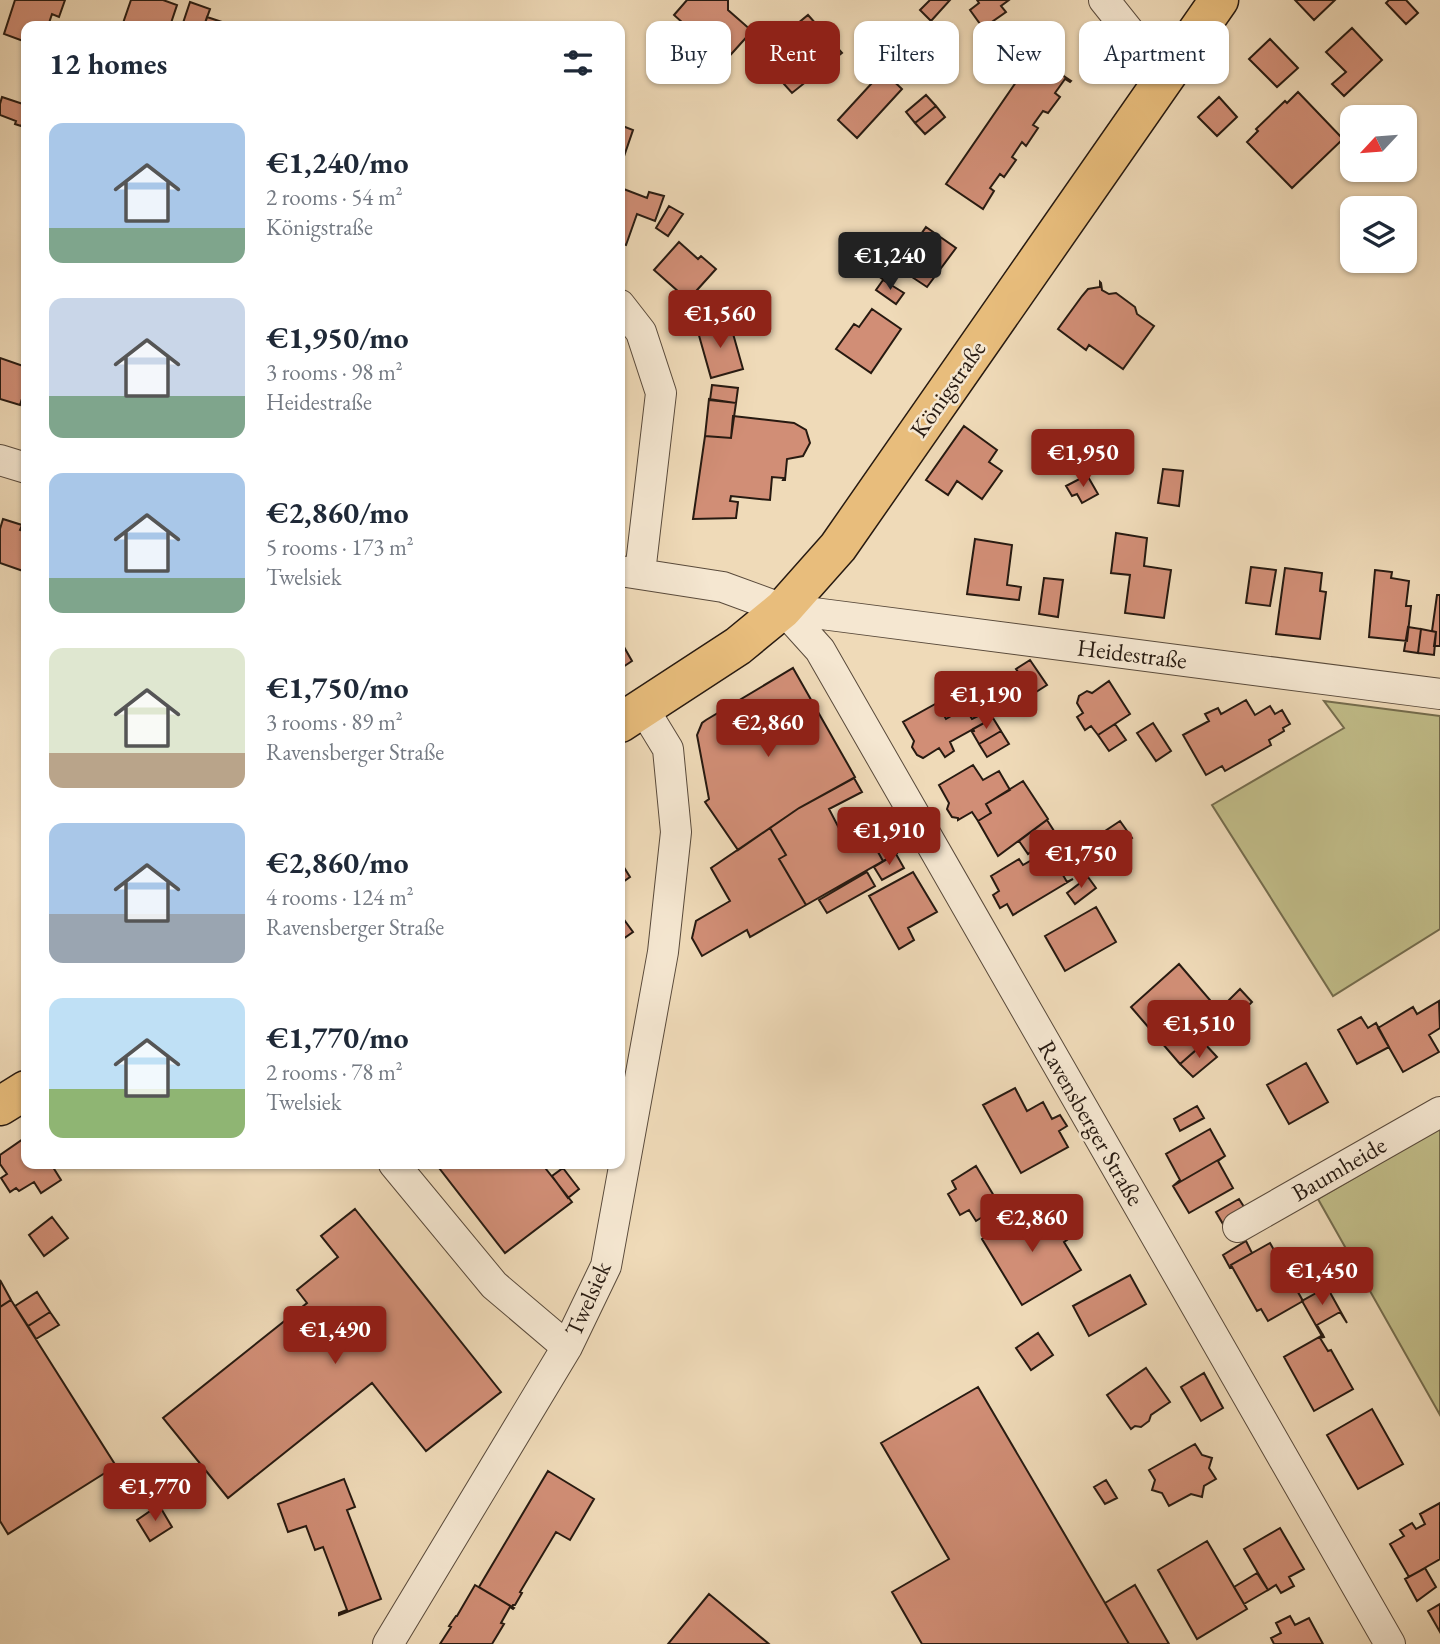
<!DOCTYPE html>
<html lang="en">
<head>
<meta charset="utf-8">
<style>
  body { margin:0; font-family:"EB Garamond",serif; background:#f6f6f7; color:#1f2937; height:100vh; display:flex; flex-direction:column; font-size:26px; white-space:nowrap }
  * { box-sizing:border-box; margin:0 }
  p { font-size:23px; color:#747a83 }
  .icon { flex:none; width:38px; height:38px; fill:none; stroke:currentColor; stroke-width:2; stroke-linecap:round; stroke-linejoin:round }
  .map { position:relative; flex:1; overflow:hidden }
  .panel { position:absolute; left:21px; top:21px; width:604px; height:1148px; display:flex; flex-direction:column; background:#fff; border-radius:14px; box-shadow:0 2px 5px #0004 }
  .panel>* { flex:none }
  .guide { position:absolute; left:646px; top:21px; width:665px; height:63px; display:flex; gap:14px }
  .needle { width:46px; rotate:244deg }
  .tools { position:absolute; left:1340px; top:105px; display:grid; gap:14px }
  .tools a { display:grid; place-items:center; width:77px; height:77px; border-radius:14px; background:#fff; box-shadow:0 2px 5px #0004; font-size:35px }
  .price { position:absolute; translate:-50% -60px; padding:0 16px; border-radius:7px; background:#8f2418; color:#fff; font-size:23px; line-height:46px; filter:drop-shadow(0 2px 4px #0008) }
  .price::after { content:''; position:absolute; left:50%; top:42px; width:21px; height:16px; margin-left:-10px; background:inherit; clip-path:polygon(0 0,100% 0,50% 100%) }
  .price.current { background:#222; color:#fff }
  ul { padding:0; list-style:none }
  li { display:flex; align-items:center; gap:21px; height:175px; padding:0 28px }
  li span { display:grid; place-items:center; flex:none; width:196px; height:140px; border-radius:14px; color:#555 }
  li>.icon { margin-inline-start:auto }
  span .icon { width:84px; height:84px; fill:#fffc; stroke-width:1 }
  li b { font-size:30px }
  h2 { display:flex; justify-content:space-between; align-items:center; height:84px; padding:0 28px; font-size:30px }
  .chip { padding:0 24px; border-radius:14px; background:#fff; box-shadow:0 2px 5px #0004; font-size:24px; line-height:63px }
  .chip.current { background:#8f2418; color:#fff }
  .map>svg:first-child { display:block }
  .grass { fill:#c1bd89; stroke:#746c4d; stroke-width:2 }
  .building { fill:#d18e76; stroke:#271a11; stroke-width:2 }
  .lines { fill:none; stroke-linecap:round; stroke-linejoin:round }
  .minor-casing { stroke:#594a3b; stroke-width:32 }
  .major-casing { stroke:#271a11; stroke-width:41 }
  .minor { stroke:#f5e7d1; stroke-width:30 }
  .major { stroke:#e8bd7c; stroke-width:38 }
  .labels { text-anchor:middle; stroke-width:5; stroke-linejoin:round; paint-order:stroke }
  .street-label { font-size:24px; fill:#271a11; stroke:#f5e7d1 }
</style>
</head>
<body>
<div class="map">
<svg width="1440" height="1644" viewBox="0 0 1440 1644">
  <rect width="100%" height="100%" fill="#efdab8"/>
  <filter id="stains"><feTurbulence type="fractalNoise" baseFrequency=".00286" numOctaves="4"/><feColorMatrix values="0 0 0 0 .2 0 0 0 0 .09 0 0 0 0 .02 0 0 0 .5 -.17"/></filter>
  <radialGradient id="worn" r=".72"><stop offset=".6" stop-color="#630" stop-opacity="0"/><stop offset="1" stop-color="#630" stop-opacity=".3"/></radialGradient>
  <path class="grass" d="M1324 701 1440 716V929L1333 996 1212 805 1344 728Z
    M1440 1128V1415L1318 1199Z"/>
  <path class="building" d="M15 0H65L59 17 52 14 48 26H26V42L4 34Z
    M131 0H163L177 5 170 26H122Z
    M687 0H728V10L752 31 725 61 674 15Z
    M930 0H950L931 21 920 10Z
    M977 0H1009L1001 6 1006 12 983 28 970 10 979 3Z
    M1295 0H1335L1314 20Z
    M1389 0H1406L1418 13 1406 24 1386 3Z
    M190 2 210 9 204 26H182Z
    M808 15 842 53 792 93 775 74 796 57 780 38Z
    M207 17 234 26H204Z
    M1352 28 1382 60 1344 96 1332 84 1346 72 1326 52Z
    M1270 39 1298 68 1277 87 1249 59Z
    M1034 56 1071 81 1070 82 1065 79 1055 93 1060 97 1048 113 1043 111 1033 125 1038 128 1026 146 1022 142 1012 157 1016 160 1004 177 1000 174 990 188 994 191 983 209 946 184Z
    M883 71 902 89 857 138 838 120Z
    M1298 92 1343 139 1292 188 1247 142 1258 131 1256 129 1285 101 1287 103Z
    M926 95 936 106 915 123 906 112Z
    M2 97 26 105V121L24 120 21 126 15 124 16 121 0 115V104Z
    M1219 97 1237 117 1217 136 1198 117Z
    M936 106 945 117 925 134 915 123Z
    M620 125 633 130 620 168Z
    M621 188 647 198 649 192 664 196 655 221 637 214 626 245 620 243Z
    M669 206 683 214 668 236 656 228Z
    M926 227 956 248 927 287 894 265 906 247 910 250Z
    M679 242 698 259 701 256 716 269 688 300 654 270Z
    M873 256 894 271 887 282 865 267Z
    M883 280 904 293 896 304 876 290Z
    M1100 282 1101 283 1102 290 1109 294 1116 293 1135 307 1137 314 1154 326 1123 369 1089 345 1086 350 1058 329 1082 296 1088 289 1100 287Z
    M872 309 901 329 871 373 836 349 854 324 859 327Z
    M730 323 743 369 711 378 698 332Z
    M0 358 26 367V386L20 405 0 399Z
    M712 385 738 388 736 403 710 400Z
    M709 399 736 403 731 438 705 436Z
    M733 416 794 423 806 430 810 443 803 456 787 459 785 480H783L784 478 772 477 770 500 731 496 730 501 738 502 736 518 693 519 705 436 731 438Z
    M964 426 997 450 989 462 1002 471 982 499 957 481 948 495 926 480Z
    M1163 469 1183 471 1179 506 1158 503Z
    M1087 475 1098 494 1082 503 1077 494 1072 496 1066 486Z
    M3 519 22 525 20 530 26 532V572L0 563V529Z
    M1116 533 1147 538 1144 566 1171 570 1164 618 1125 613 1130 575 1111 573Z
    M975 539 1012 545 1007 585 1021 587 1019 600 967 594Z
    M1251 567 1276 570 1270 606 1246 603Z
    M1285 568 1322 573 1320 591 1326 592 1320 639 1276 634Z
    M1375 570 1392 572 1391 578 1409 581 1406 606H1411L1407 641 1369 637Z
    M1044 578 1063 580 1058 617 1039 614Z
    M1437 595H1440V646H1434L1436 632 1432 631Z
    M1408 627 1421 629 1418 653 1404 651Z
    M1421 629 1436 632 1434 655 1418 653Z
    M620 640 632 661 620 669Z
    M1030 660 1047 685 1033 694 1016 669Z
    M793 668 855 777 799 808 738 850 705 802 709 799 697 735 702 723 706 720Z
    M1109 681 1130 714 1098 735 1091 726 1085 730 1077 717 1083 713 1077 703 1079 696 1087 691 1092 693Z
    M1246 700 1255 715 1270 706 1275 714 1282 710 1290 724 1283 728 1284 731 1269 740 1271 745 1225 771 1222 766 1206 775 1183 735 1209 721 1205 714 1218 708 1221 714Z
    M937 703 946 719 965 708 972 719 980 715 984 723 950 742 954 751 945 757 939 748 923 758 917 755 912 747 914 741 903 722Z
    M993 718 1001 731 979 744 972 732 974 731 973 729Z
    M1153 723 1171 751 1156 761 1137 733Z
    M1115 724 1126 740 1109 751 1098 735Z
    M1001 731 1009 744 987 757 979 744Z
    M973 765 983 780 999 771 1010 790 986 804 991 813 978 821 972 812 958 820V818L952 817 947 809 949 803 939 785Z
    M854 778 862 792 829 809 843 836 863 825 883 861 806 905 779 859 786 855 770 828 799 808Z
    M1023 781 1048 819 998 856 978 821 991 813 986 804Z
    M877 817 897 853 883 861 863 825Z
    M1047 820 1056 834 1028 854 1019 841Z
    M1120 821 1132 838 1113 850 1102 833Z
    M770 828 786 855 779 859 806 905 750 937 747 930 702 956 692 938 696 921 730 901 711 868Z
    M896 854 904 868 882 880 874 867Z
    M1037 857 1044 870 1056 863 1067 882 1073 879 1013 915 1007 904 1000 908 993 895 999 891 991 876 1019 859 1023 865Z
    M620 861 630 877 620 884Z
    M867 872 875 886 827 913 819 900Z
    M913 872 937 912 908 928 914 940 899 949 869 896Z
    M1088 877 1096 888 1075 904 1067 893Z
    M1096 907 1116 942 1065 971 1045 936Z
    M625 921 633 932 620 941V925Z
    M1179 964 1216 1007 1212 1010 1225 1025 1180 1064 1131 1007Z
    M1240 989 1252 1002 1241 1013 1229 1000Z
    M1439 1001 1440 1028 1429 1035 1439 1052 1403 1072 1378 1028 1413 1007 1417 1014Z
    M1361 1017 1368 1028 1376 1023 1389 1047 1357 1064 1338 1030Z
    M1204 1043 1217 1057 1193 1077 1180 1064Z
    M1306 1063 1328 1102 1289 1124 1267 1085Z
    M1015 1088 1027 1111 1043 1102 1052 1119 1060 1115 1067 1126 1059 1131 1068 1147 1021 1173 983 1105Z
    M1197 1106 1204 1118 1180 1131 1174 1119Z
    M1210 1129 1225 1156 1173 1186 1180 1180 1166 1154Z
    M26 1137V1164H51L61 1180 41 1193 34 1182 19 1191 16 1188 10 1192 1 1178 7 1174 0 1164V1155Z
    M1225 1156 1218 1161 1233 1188 1189 1213 1173 1186Z
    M436 1164H542L572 1202 505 1253Z
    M976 1166 1000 1206 976 1221 969 1210 960 1215 948 1194 956 1189 952 1181Z
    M563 1168 579 1189 568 1198 552 1176Z
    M1239 1199 1246 1210 1223 1224 1216 1212Z
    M1040 1203 1057 1229 1059 1228 1067 1240 1064 1242 1081 1270 1022 1305 982 1239Z
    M355 1209 501 1392 426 1451 372 1383 228 1498 163 1418 307 1303 297 1290 338 1257 321 1236Z
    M52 1217 68 1238 44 1256 29 1235Z
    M1246 1241 1252 1253 1231 1265 1232 1267 1230 1268 1223 1255Z
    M1270 1243 1303 1301 1268 1321 1261 1309 1257 1311 1231 1265Z
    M1130 1275 1146 1304 1089 1336 1073 1306Z
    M0 1280 11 1300 0 1307Z
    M1327 1287 1347 1323 1340 1312 1317 1325 1323 1335 1322 1336 1302 1301Z
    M37 1292 50 1312 28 1326 15 1306Z
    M11 1300 116 1466 8 1534 0 1521V1307Z
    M50 1312 59 1325 36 1339 28 1326Z
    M1038 1333 1053 1355 1031 1370 1016 1348Z
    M1323 1335 1324 1337 1320 1338 1328 1351 1331 1350 1353 1389 1314 1411 1284 1357Z
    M1146 1368 1170 1402 1151 1415 1149 1421 1141 1427 1135 1426 1131 1429 1107 1395Z
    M1204 1373 1223 1408 1201 1421 1181 1387Z
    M978 1387 1105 1603 1129 1644H922L892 1592 949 1559 881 1443Z
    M1372 1409 1403 1464 1358 1489 1327 1435Z
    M1195 1444 1202 1455 1212 1458 1209 1468 1216 1479 1204 1486 1202 1497 1191 1494 1169 1506 1162 1493 1152 1490 1155 1480 1149 1470Z
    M548 1471 594 1499 570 1540 556 1532 520 1592 522 1593 515 1605H513L512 1607 479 1587Z
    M344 1479 355 1507 347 1510 381 1599 339 1615V1613L347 1610 323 1547 315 1550 306 1526 288 1532 278 1504Z
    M1106 1480 1117 1498 1105 1504 1094 1487Z
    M1440 1503V1559L1409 1577 1390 1544 1404 1536 1400 1530 1412 1523 1416 1529 1425 1524 1420 1514Z
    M159 1505 172 1527 150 1541 137 1520Z
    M1280 1528 1304 1569 1289 1577 1294 1586 1281 1593 1276 1585 1268 1590 1244 1549Z
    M1207 1541 1247 1609 1197 1639 1158 1570Z
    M1425 1568 1436 1587 1417 1601 1405 1579Z
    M1257 1573 1268 1590 1244 1604 1234 1587Z
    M475 1585 514 1608 513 1609 510 1607 501 1623 504 1624 492 1644H440L451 1627 449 1626 456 1616H457Z
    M1135 1585 1169 1644H1129L1105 1603Z
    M709 1594 769 1644H668Z
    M1440 1604V1632L1428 1611Z
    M1290 1616 1295 1625 1309 1618 1323 1644H1274L1271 1638 1281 1633 1276 1623Z"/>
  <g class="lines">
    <defs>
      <path id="minor" d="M1104 0 1140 45 1172 68
        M620 305 641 332 661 393 640 573
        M0 460 26 468
        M620 571 723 587 783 609 1440 694
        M783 609 820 650 1390 1644
        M394 1164 494 1285 567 1347
        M1238 1227 1440 1112
        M388 1644 567 1347 606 1266 663 952 676 832 668 749 643 708"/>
      <path id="major" d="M620 723 738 646 783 609 838 547 1219 0
        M0 1106 26 1090"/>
    </defs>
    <use href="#minor" class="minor-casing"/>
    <use href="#major" class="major-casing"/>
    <use href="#minor" class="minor"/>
    <use href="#major" class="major"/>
  </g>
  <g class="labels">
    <g class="street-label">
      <text transform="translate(948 389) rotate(-55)" y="8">Königstraße</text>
      <text transform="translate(1132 654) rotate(7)" y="8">Heidestraße</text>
      <text transform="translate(1091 1123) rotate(60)" y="8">Ravensberger Straße</text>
      <text transform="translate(1339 1169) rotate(-30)" y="8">Baumheide</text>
      <text transform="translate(588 1299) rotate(-66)" y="8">Twelsiek</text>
    </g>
  </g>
  <rect width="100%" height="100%" filter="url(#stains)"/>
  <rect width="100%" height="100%" fill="url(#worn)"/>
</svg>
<div class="tools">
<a><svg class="needle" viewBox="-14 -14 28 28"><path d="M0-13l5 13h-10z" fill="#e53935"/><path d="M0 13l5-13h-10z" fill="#747a83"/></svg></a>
<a><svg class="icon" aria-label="layers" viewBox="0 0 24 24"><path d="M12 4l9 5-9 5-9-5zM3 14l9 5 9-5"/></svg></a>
</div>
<b class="price current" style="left:890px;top:292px">€1,240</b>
<b class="price" style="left:720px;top:350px">€1,560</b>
<b class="price" style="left:1083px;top:489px">€1,950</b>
<b class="price" style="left:986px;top:731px">€1,190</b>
<b class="price" style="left:768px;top:759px">€2,860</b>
<b class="price" style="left:889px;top:867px">€1,910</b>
<b class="price" style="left:1081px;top:890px">€1,750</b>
<b class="price" style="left:1199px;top:1060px">€1,510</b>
<b class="price" style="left:1032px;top:1254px">€2,860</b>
<b class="price" style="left:1322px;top:1307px">€1,450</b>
<b class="price" style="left:335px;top:1366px">€1,490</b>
<b class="price" style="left:155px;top:1523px">€1,770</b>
<div class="guide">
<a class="chip">Buy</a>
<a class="chip current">Rent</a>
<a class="chip">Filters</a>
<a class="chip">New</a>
<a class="chip">Apartment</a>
</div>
<section class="panel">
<h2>12 homes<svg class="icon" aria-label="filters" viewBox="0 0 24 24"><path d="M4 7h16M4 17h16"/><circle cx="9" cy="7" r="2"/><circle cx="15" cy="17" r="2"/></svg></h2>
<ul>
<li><span style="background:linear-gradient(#a9c7e8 75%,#7fa58c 0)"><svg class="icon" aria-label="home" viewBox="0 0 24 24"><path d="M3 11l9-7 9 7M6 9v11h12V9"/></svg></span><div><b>€1,240/mo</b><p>2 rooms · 54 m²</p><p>Königstraße</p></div></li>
<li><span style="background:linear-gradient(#c9d6e8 70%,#7fa58c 0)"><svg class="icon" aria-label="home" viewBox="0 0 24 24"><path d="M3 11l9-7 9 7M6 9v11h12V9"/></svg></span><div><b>€1,950/mo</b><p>3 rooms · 98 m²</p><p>Heidestraße</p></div></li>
<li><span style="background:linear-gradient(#a9c7e8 75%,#7fa58c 0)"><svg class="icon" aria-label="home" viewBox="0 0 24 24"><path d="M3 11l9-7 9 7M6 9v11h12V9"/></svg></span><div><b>€2,860/mo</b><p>5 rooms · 173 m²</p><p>Twelsiek</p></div></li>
<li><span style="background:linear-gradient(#dfe7d0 75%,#b9a48a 0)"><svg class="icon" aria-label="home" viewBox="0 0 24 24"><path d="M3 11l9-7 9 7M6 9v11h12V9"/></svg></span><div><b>€1,750/mo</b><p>3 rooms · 89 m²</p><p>Ravensberger Straße</p></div></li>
<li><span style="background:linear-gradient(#a9c7e8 65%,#9aa5b1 0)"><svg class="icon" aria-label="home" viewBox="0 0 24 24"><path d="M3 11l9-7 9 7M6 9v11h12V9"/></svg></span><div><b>€2,860/mo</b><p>4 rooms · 124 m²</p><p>Ravensberger Straße</p></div></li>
<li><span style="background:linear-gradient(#bfe0f5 65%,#8fb573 0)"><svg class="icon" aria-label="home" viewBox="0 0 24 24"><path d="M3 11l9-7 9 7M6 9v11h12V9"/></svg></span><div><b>€1,770/mo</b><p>2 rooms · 78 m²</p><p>Twelsiek</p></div></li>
</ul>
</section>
</div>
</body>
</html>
